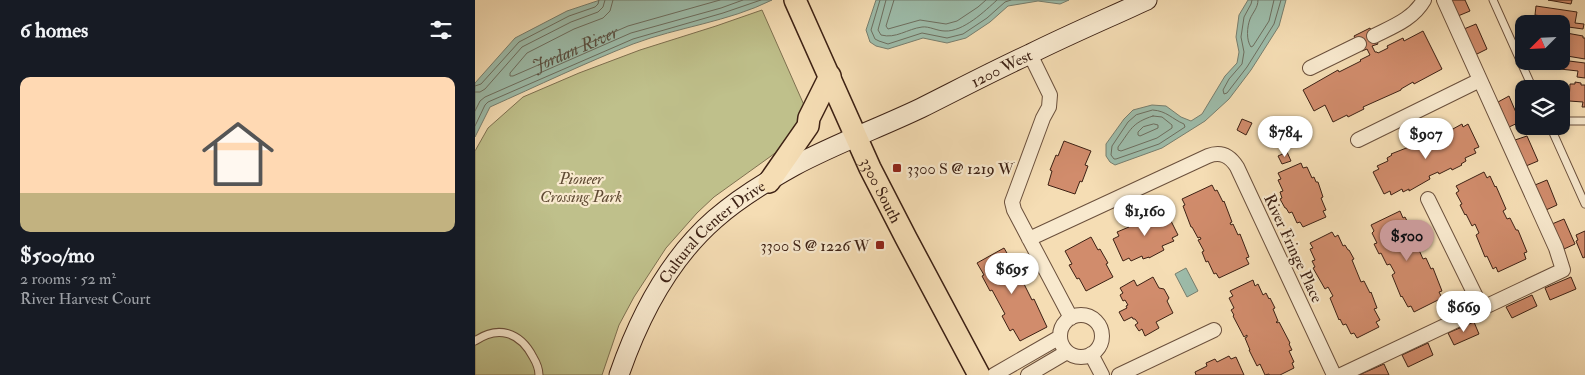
<!DOCTYPE html>
<html lang="en">
<head>
<meta charset="utf-8">
<style>
  body { margin:0; font-family:"IM FELL Double Pica",serif; background:#20242c; color:#f1f3f6; height:100vh; display:flex; flex-direction:column; font-size:19px; white-space:nowrap }
  * { box-sizing:border-box; margin:0 }
  p { font-size:16px; color:#9ea1a6 }
  .icon { flex:none; width:28px; height:28px; fill:none; stroke:currentColor; stroke-width:2; stroke-linecap:round; stroke-linejoin:round }
  .map { position:relative; flex:1; overflow:hidden }
  .details { display:flex; flex-direction:column; background:#171b24; width:475px }
  .details>* { flex:none }
  .needle { width:32px; rotate:246deg }
  .tools { position:absolute; left:1040px; top:15px; display:grid; gap:10px }
  .tools a { display:grid; place-items:center; width:55px; height:55px; border-radius:10px; background:#171b24; box-shadow:0 2px 8px #0003; font-size:25px }
  .price { position:absolute; translate:-50% -42px; padding:0 11px; border-radius:18px; background:#fff; color:#222; font-size:16px; line-height:32px; filter:drop-shadow(0 1px 2px #0008) }
  .price::after { content:''; position:absolute; left:50%; top:30px; width:15px; height:11px; margin-left:-8px; background:inherit; clip-path:polygon(0 0,100% 0,50% 100%) }
  .price.active { background:#c59692; color:#111 }
  ul { padding:0; list-style:none }
  li { display:grid; align-content:center; gap:10px; height:265px; padding:0 20px }
  li span { display:grid; place-items:center; height:155px; border-radius:10px; color:#555 }
  li>.icon { margin-inline-start:auto }
  span .icon { width:90px; height:90px; fill:#fffc; stroke-width:1 }
  li b { font-size:21px }
  h2 { display:flex; justify-content:space-between; align-items:center; height:60px; padding:0 20px; font-size:21px }
  main { display:flex; flex:1; min-height:0 }
  .map>svg:first-child { display:block }
  .green { fill:#bfc08b; stroke:#7e7050 }
  .water { fill:#9dbcaa; stroke:#777e6e }
  .lines { fill:none; stroke-linecap:round; stroke-linejoin:round }
  .shore { stroke:#6d6e5f; stroke-width:1 }
  .building { fill:#d18c6c; stroke:#3d2114 }
  .lane-casing { stroke:#6b503c; stroke-width:9 }
  .street-casing { stroke:#6b503c; stroke-width:16 }
  .secondary-casing { stroke:#3d2114; stroke-width:21 }
  .primary-casing { stroke:#3d2114; stroke-width:24 }
  .lane { stroke:#f8e9ce; stroke-width:7 }
  .street { stroke:#f8e9ce; stroke-width:14 }
  .secondary { stroke:#f8e9ce; stroke-width:19 }
  .primary { stroke:#f5ddb4; stroke-width:21 }
  .poi-dot { fill:#8f2418; stroke:#f8e9ce; stroke-width:2 }
  .labels { text-anchor:middle; stroke-width:4.5; stroke-linejoin:round; paint-order:stroke }
  .street-label { font-size:16px; fill:#3d2114; stroke:#f8e9ce }
  .poi-label { font-size:16px; fill:#3d2114; stroke:#f8e9ce; text-anchor:start }
  .park-label { font-size:16px; font-style:italic; fill:#5e4932; stroke:#f8e9ce }
  .water-label { font-size:18px; font-style:italic; fill:#5a5041; stroke:#f8e9ce }
</style>
</head>
<body>
<main>
<section class="details">
<h2>6 homes<svg class="icon" aria-label="filters" viewBox="0 0 24 24"><path d="M4 7h16M4 17h16"/><circle cx="9" cy="7" r="2"/><circle cx="15" cy="17" r="2"/></svg></h2>
<ul>
<li><span style="background:linear-gradient(#ffd9b3 75%,#c2b280 0)"><svg class="icon" aria-label="home" viewBox="0 0 24 24"><path d="M3 11l9-7 9 7M6 9v11h12V9"/></svg></span><div><b>$500/mo</b><p>2 rooms · 52 m²</p><p>River Harvest Court</p></div></li>
</ul>
</section>
<div class="map">
<svg width="1110" height="375" viewBox="0 0 1110 375">
  <rect width="100%" height="100%" fill="#f5ddb4"/>
  <filter id="stains"><feTurbulence type="fractalNoise" baseFrequency=".004" numOctaves="4"/><feColorMatrix values="0 0 0 0 .2 0 0 0 0 .09 0 0 0 0 .02 0 0 0 .5 -.17"/></filter>
  <radialGradient id="worn" r=".72"><stop offset=".6" stop-color="#630" stop-opacity="0"/><stop offset="1" stop-color="#630" stop-opacity=".3"/></radialGradient>
  <path class="green" d="M287 10 329 105 330 117 317 141 239 197 222 213 191 248 159 297 144 325 127 375H0V151L13 128 48 97 104 73 165 50 241 26Z"/>
  <path class="water" d="M125 0H297C253 22 203 27 158 44 110 63 62 86 15 107L0 137V83L40 38 92 11Z
    M401 0H594L585 4 563 1 533 6 515 22 491 38 472 43 448 38 413 49 401 46 395 42 391 30Z
    M773 0H811L804 26 776 70 754 99 730 121 687 148 640 165 635 162 631 156V144L649 119 658 110 677 105 691 106 706 117 716 121 727 114 750 76 762 63 764 52 761 37 764 15Z
    M711 268 723 291 712 297 700 274Z"/>
  <g class="lines">
    <g class="shore">
      <path id="s1" d="M138 0 135 11 128 18 99 29 52 53 35 73V76H38L153 26 245 0"/>
      <path d="M405 0 396 30 400 39 404 41 413 44 447 33 472 38 488 34 512 18 530 2 536 0"/>
      <path d="M411 0 403 30 406 35C421 39 432 29 447 27 454 26 462 31 470 31 488 32 510 11 522 0"/>
      <path d="M419 0 411 26 413 29 445 20 471 24 482 21 503 7 511 0"/>
      <path d="M777 0 776 4 769 17 766 37 769 52 767 64 754 79 748 90 749 94 752 93 772 67 799 24 806 0"/>
      <path d="M783 0C783 8 778 12 775 19 772 27 771 40 776 47L778 46 794 21 799 0"/>
      <path d="M0 86 6 84 44 42 94 16 120 7 123 4 124 0"/>
      <path d="M0 92H5L10 89 47 47 96 22 123 12 128 7 130 0"/>
      <path d="M678 110C692 111 697 119 709 124L710 127 684 144 641 159H639L636 155 637 146 653 122 661 115Z"/>
      <path d="M0 111 5 101 10 97 156 33 246 8 268 0"/>
      <path d="M678 116 687 117 697 125V128L682 138 646 151 643 150V147C656 130 656 123 678 116Z"/>
      <path d="M679 124 683 125V128L665 136 663 135V132L668 127Z"/>
      <path d="M0 126 10 105 13 102 158 39 248 13 286 0"/>
    </g>
  </g>
  <path class="building" d="M976 0H990L995 11 983 16Z
    M1073 0H1097L1096 4Z
    M1061 6 1102 12 1100 23 1109 24 1108 29 1086 26V24H1078L1079 18 1060 15Z
    M1001 24 1012 49 1000 55 989 29Z
    M895 28 903 44 897 46 900 52H902L903 53 913 48 912 46 928 38 929 41 948 31 967 69 939 84 938 82 926 89V90L888 107 889 109 873 117 872 115 858 122 850 105 839 111 828 90 863 70 864 72 886 61 885 60 895 55 892 49 887 51 879 36Z
    M1086 32 1108 36V38H1110V59L1086 55Z
    M1086 60 1110 63V78L1102 77 1103 71 1085 69Z
    M1100 82 1106 83V85H1110V107H1107L1108 102 1094 101 1095 84H1100Z
    M1034 96 1045 122 1034 127 1023 102Z
    M767 119 777 123 771 135 762 130Z
    M987 124 988 127 993 124 1004 147 999 149 1001 153 990 158 991 161 986 164 987 165 977 170 976 168 964 174 963 172 954 176 955 179 934 191V189L928 192 927 189 916 195 915 191 909 194 898 172 904 169 902 166 913 161 912 158 917 155 916 154 939 145 940 148 949 143 948 141 960 135 959 133 969 128V130L975 127 976 130Z
    M1052 136 1063 161 1051 166 1040 140Z
    M589 141 616 151 610 165 613 166 607 182 605 181 600 194 573 185 577 171 575 170 581 155 583 156Z
    M812 152 816 161 807 164 803 156Z
    M826 163 828 168 832 167 837 178 839 177 841 182H843L848 197 846 198 851 210 848 211 851 217 828 227 825 222 822 223 817 212 814 213 811 208H810L805 199 807 198 805 192 808 191 803 180 806 179 803 173Z
    M1009 172 1012 178 1015 176 1020 187 1021 186 1031 209 1028 211 1032 219 1035 218 1041 230H1043L1052 252 1049 253 1051 259 1023 272 1021 267 1018 269 1012 256 1010 257 1001 235 1004 233 1000 224 997 226 991 214 990 215 985 205 987 204 981 193 984 191 981 186Z
    M1072 180 1082 205 1071 210 1060 185Z
    M737 185 740 191 742 190 748 202 749 201 757 222 755 223 756 225 758 224 763 235 765 234 774 257 771 258 774 264 744 278 741 273 739 274 733 261 731 262 727 252 729 251 723 240 726 239 725 237 723 238 717 227H716L708 206 710 205 707 199Z
    M925 211 928 218 930 217 935 227 937 226 946 249 944 250 948 259 951 258 956 269 958 268 967 291 964 292 967 298 939 312 936 306 933 307 927 296 926 297 917 275 920 273 915 264 912 265 906 253 904 254 899 244 902 243 897 233 899 231 896 225Z
    M685 212 687 216 692 213 703 235 697 238 699 241 687 246 689 250 674 258V257L668 259 667 256 656 261 654 258 648 261 638 239 644 236 642 232 654 227 652 225 658 222 657 220 667 216 668 218 673 215 674 217Z
    M1089 219 1100 244 1089 249 1077 224Z
    M1110 231V257L1108 258 1101 241 1103 240 1101 235Z
    M857 232 860 237 863 235 868 246 870 245 873 250H874L879 259 877 260 886 282 889 281 895 293 896 292 902 308 899 309 905 320 901 322 904 327 882 338 879 333 876 334 871 324 868 325 865 319 864 320 855 298 858 296 853 287 850 289 838 268 840 267 837 261 840 260 835 249 838 248 835 243Z
    M616 237 623 250 625 249 633 263 631 264 638 277 611 291 604 278 602 279 594 265 597 264 590 251Z
    M529 248 536 260H537L557 300 559 299 572 327 545 341 538 329 535 331 527 316 530 314 517 290 515 291 507 276 509 275 502 263Z
    M678 277 684 288 689 289 694 298 692 301 698 313 681 322 684 328 670 336 667 329 664 331 660 325 663 323 660 319H658L657 317 649 321 644 312 652 308 651 306 653 305 650 300 648 301 645 295 648 293 645 288 659 280 662 286Z
    M1096 277 1101 289 1075 300 1070 288Z
    M778 280 780 286 783 284 788 295 791 293 794 299 795 298 800 308 798 309 803 321 801 322 802 323 804 322 815 343 814 344 817 350 814 351 819 362 817 363 819 368 805 375H794V374L790 375 785 364 782 366 774 350H775L770 338 772 337V335L769 337 758 316 759 315 756 310 759 308 754 298 758 296 755 291Z
    M1057 295 1062 306 1037 318 1031 307Z
    M999 322 1004 334 979 345 973 333Z
    M953 343 958 355 933 367 927 355Z
    M754 356 756 359 761 357 769 375H721L720 372 732 366 731 363 740 359 742 362Z
    M909 364 914 375H884Z"/>
  <g class="lines">
    <defs>
      <path id="lane" d="M1018 0 1058 89
        M1086 121H1110
        M1075 126 1110 204
        M0 341C23 325 45 332 58 357 61 362 64 368 64 375"/>
      <path id="street" d="M899 36C919 26 938 19 949 0
        M555 54 575 95 574 107 568 118 537 202 539 210 596 318
        M835 68 884 44
        M883 140 1005 80
        M953 199 1007 309
        M554 239 733 156C746 151 755 156 762 167L859 375
        M585 336a21 21 0 1 1 42 0a21 21 0 1 1-42 0Z
        M616 354 627 375
        M519 375 585 337
        M553 375 592 352
        M644 375 739 330
        M866 375 1088 270 1081 248 969 0"/>
      <g id="secondary">
        <path id="s2" d="M144 375C164 317 193 260 240 219 264 198 292 181 319 166 360 144 404 128 446 108 482 90 518 71 555 54 593 35 633 18 672 0"/>
      </g>
      <g id="primary">
        <path id="s3" d="M320 0 395 168 431 238 504 375"/>
        <path d="M294 182 333 126 334 118 355 76"/>
      </g>
    </defs>
    <use href="#lane" class="lane-casing"/>
    <use href="#street" class="street-casing"/>
    <use href="#secondary" class="secondary-casing"/>
    <use href="#primary" class="primary-casing"/>
    <use href="#lane" class="lane"/>
    <use href="#street" class="street"/>
    <use href="#secondary" class="secondary"/>
    <use href="#primary" class="primary"/>
  </g>
  <g class="poi-dot">
    <rect x="417" y="163" width="10" height="10" rx="2.5"/>
    <rect x="400" y="240" width="10" height="10" rx="2.5"/>
  </g>
  <g class="labels">
    <g class="street-label">
      <text dy="6" stroke="none"><textPath href="#s2" startOffset="510">1200 West</textPath></text>
      <text dy="6" stroke="none"><textPath href="#s3" startOffset="209">3300 South</textPath></text>
      <text dy="6" stroke="none"><textPath href="#s2" startOffset="174">Cultural Center Drive</textPath></text>
      <text transform="translate(819 248) rotate(65)" y="6">River Fringe Place</text>
    </g>
    <g class="poi-label">
      <text x="432" y="174">3300 S @ 1219 W</text>
      <text x="395" y="251" text-anchor="end">3300 S @ 1226 W</text>
    </g>
    <g class="park-label">
      <text x="106" y="184">Pioneer<tspan x="106" dy="18">Crossing Park</tspan></text>
    </g>
    <g class="water-label">
      <text dy="6" stroke="none"><textPath href="#s1" startOffset="205">Jordan River</textPath></text>
    </g>
  </g>
  <rect width="100%" height="100%" filter="url(#stains)"/>
  <rect width="100%" height="100%" fill="url(#worn)"/>
</svg>
<div class="tools">
<a><svg class="needle" viewBox="-14 -14 28 28"><path d="M0-13l5 13h-10z" fill="#e53935"/><path d="M0 13l5-13h-10z" fill="#9ea1a6"/></svg></a>
<a><svg class="icon" aria-label="layers" viewBox="0 0 24 24"><path d="M12 4l9 5-9 5-9-5zM3 14l9 5 9-5"/></svg></a>
</div>
<b class="price" style="left:810px;top:158px">$784</b>
<b class="price" style="left:951px;top:160px">$907</b>
<b class="price" style="left:670px;top:237px">$1,160</b>
<b class="price active" style="left:932px;top:262px">$500</b>
<b class="price" style="left:537px;top:295px">$695</b>
<b class="price" style="left:989px;top:333px">$669</b>
</div>
</main>
</body>
</html>
